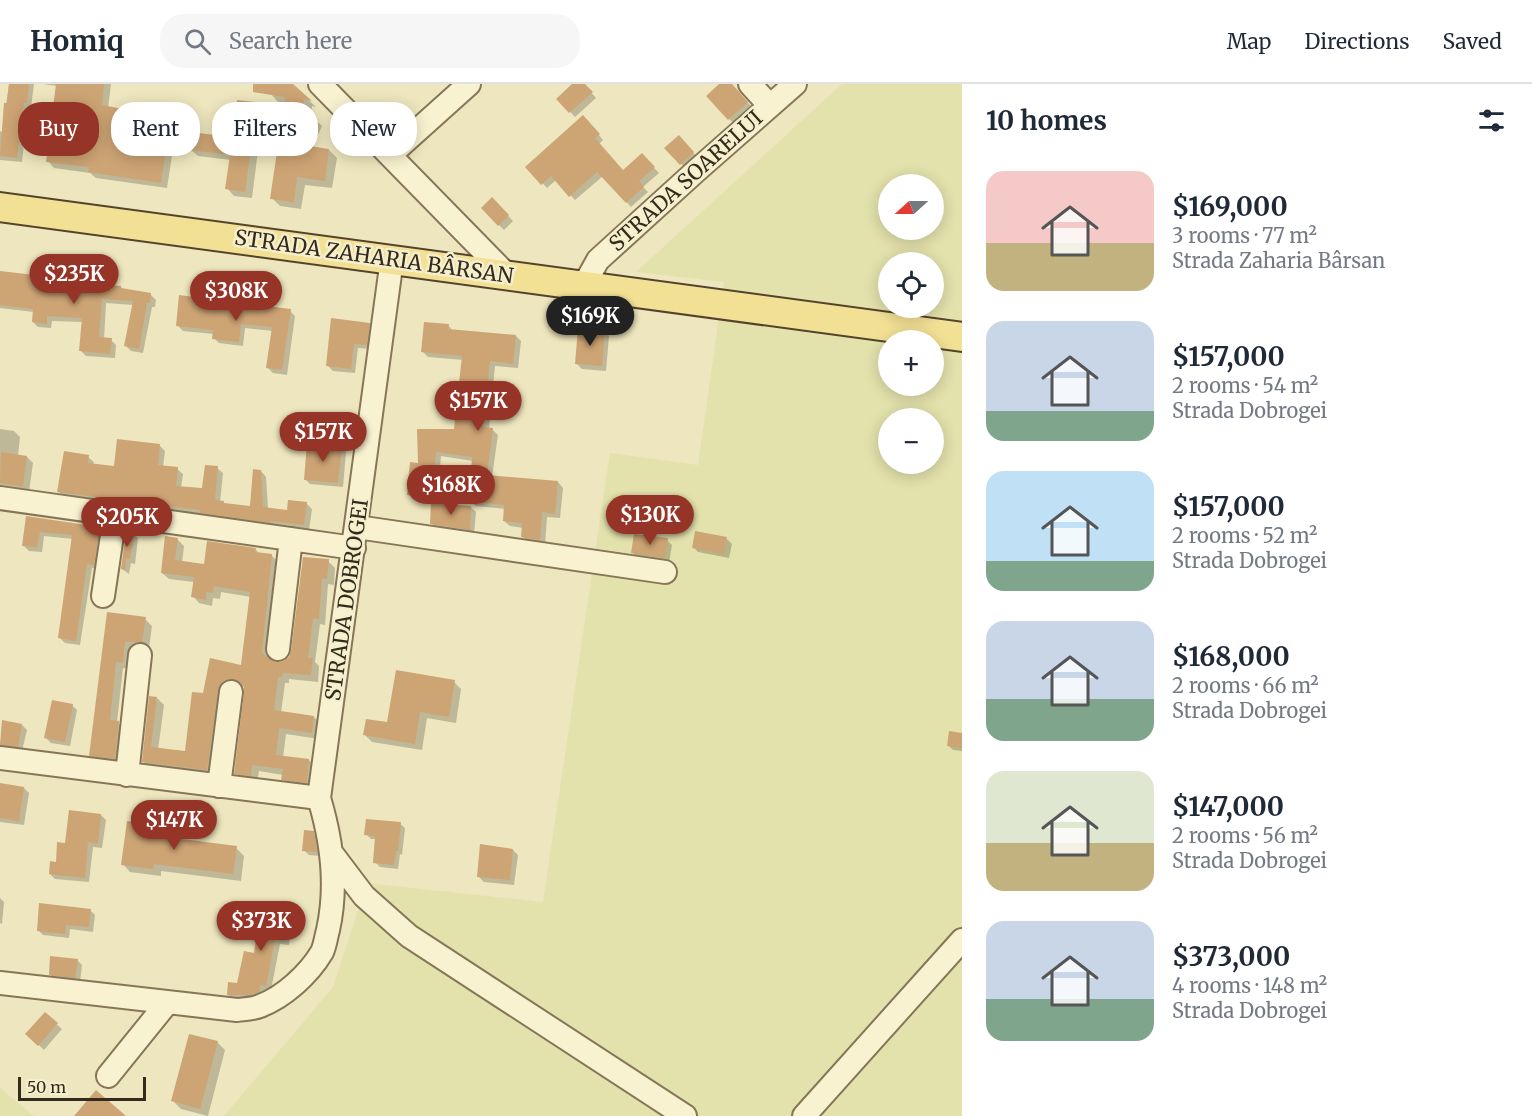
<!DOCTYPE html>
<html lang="en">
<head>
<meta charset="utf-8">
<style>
  body { margin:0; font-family:Merriweather,serif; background:#f6f6f7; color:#1f2937; height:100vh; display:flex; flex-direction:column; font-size:22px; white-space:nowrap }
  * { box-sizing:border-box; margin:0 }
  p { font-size:20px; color:#747a83 }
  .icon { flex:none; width:33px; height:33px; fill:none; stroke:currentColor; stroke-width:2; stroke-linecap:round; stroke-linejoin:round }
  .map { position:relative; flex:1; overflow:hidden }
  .details { display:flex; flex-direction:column; background:#fff; width:570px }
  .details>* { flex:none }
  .top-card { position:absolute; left:18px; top:18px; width:570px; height:54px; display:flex; gap:12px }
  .needle { width:39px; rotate:249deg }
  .controls { position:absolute; left:878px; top:90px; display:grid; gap:12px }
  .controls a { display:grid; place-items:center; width:66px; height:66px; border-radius:50%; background:#fff; box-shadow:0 3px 15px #0003; font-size:30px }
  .scale { position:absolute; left:18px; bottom:15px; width:128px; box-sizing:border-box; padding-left:6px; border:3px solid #352b1c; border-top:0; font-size:16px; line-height:21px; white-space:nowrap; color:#352b1c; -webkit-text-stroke:4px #f5efce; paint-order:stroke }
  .price { position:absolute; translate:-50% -51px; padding:0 14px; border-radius:21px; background:#963427; color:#fff; font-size:20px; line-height:39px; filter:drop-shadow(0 2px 3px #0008) }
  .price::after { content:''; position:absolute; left:50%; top:36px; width:18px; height:14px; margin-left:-9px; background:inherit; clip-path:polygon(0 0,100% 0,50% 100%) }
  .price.on { background:#222; color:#fff }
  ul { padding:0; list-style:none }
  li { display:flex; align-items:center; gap:18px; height:150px; padding:0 24px }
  li span { display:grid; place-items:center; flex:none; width:168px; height:120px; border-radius:18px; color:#555 }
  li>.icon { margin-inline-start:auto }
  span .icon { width:72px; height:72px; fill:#fffc; stroke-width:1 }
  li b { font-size:26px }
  h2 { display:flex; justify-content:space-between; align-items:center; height:72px; padding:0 24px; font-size:26px }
  .chip { padding:0 21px; border-radius:24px; background:#fff; box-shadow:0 3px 15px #0003; font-size:21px; line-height:54px }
  .chip.on { background:#963427; color:#fff }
  header { display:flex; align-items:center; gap:36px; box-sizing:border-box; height:84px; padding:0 30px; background:#fff; border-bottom:2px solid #e0e1e3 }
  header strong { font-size:28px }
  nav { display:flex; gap:33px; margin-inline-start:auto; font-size:21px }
  .search { width:420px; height:54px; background:#f6f6f7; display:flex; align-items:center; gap:15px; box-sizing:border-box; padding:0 21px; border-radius:24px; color:#747a83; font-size:22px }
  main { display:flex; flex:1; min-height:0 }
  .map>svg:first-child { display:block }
  .farmland { fill:#e3e2ac; fill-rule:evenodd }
  .shadow { fill:#0003 }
  .building { fill:#cda474 }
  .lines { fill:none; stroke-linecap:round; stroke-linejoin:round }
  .minor-casing { stroke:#867657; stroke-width:26 }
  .major-casing { stroke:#54432c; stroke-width:32 }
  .minor { stroke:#f9f2d1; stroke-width:22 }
  .major { stroke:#f2e195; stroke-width:28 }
  .labels { text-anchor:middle; stroke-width:5; stroke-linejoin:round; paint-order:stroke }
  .street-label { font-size:21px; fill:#352b1c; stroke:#f5efce }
</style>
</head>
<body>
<header>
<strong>Homiq</strong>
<div class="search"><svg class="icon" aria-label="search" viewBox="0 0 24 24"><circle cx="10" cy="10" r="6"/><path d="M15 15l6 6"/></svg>Search here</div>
<nav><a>Map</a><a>Directions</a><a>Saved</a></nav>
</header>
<main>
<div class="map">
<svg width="962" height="1032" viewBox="0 0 962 1032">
  <rect width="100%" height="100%" fill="#eee6be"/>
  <path class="farmland" d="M842 0H962V1032H224L333 903 367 799 543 818 610 369 698 381 724 198 636 188ZM888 100H933V146H888ZM888 178H933V224H888ZM888 256H933V302H888ZM888 334H933V380H888Z
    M0 1004 34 1032H0Z"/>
  <path class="shadow" d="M9 0H34L31 24 28 23 22 78 0 76V47L2 48Z
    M43 0H111L108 24 122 26 129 33 127 46 168 53 174 59 167 104 96 94 90 89 54 84 48 77 57 2Z
    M272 0H291L316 23 312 22 311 32 322 42 312 64 329 66 337 74 332 104 305 101 301 125 280 122 272 114 286 19 278 18 271 10Z
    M574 0H584L596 14 575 33 558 15Z
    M721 0H731L752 23 734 40 708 12Z
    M256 20 263 27 252 114 234 112 227 104 231 76 198 72 190 65 233 54Z
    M588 38 603 56 599 60 623 88 642 71 659 89 643 103 648 108 631 123 603 92 575 116 556 96 547 104 528 84Z
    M684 58 698 74 686 85 667 64Z
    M492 115 513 137 504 146 483 125Z
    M0 189 51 194 55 197 121 203 123 206 151 211 156 216 155 223H152L143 269 131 267 126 262 133 221 106 219 104 255 111 256 116 261 115 274 86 272 81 267 83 238 52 237 51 244 38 243 33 238 34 228 0 224Z
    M290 227 295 232 287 291 273 289 268 284 273 247 245 244 243 262 219 259 214 254V250L183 247 178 242Z
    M369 240 374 245 371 265 358 264 355 289 333 287 328 282Z
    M448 241 453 247 516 252 521 257 518 284 495 282 489 345 493 346 498 351 492 393 558 398 563 404 560 434 547 433 545 461 528 458 523 453V444L510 442 504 437 506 425 476 422 470 417 473 377 441 372 437 421 471 423 476 428 474 450 436 444 431 439 433 418 414 416 409 411 420 380 456 347 463 276 428 273 422 267Z
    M604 247 609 252 606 287 582 285 577 280Z
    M0 345 14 347 20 353 18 372 27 373 33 379 29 408 0 405Z
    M160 362 165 367 163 383 177 385 183 390 181 404 204 406 217 384 223 389 220 419 251 424 261 387 266 393 268 425 288 428 306 419 312 425 309 446 277 442 276 444 207 434 204 431 64 414 59 408 88 373 94 378 93 381 115 384Z
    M341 363 346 368 343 403 310 400 305 395Z
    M28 434 99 445 104 450 99 485 92 484 80 561 65 559 60 554 73 455 44 452 42 468 29 467 24 462Z
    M133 449 138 454 135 480 131 479 129 490 122 485Z
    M696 449 727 455 732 460 729 474 698 468 693 463Z
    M177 455 184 462 182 479 206 481 255 465 260 470 271 471 278 478 269 575 275 580 284 579 290 573 328 477 335 484 334 501 328 500 325 541 320 540 315 578 319 582 318 598 289 595V599H285L281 629 314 633 321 640 319 655 286 650 283 674 309 676 316 683 313 705 290 702 283 695V691L259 687 257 698 243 696 236 689 245 603 240 601 232 602 214 693 150 685 144 678 157 614 164 621 158 666 186 669 204 611 242 583 251 513 221 508 220 515 213 514 212 522 199 519 193 512 194 498 169 495 162 489Z
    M667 456 672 461 669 479 638 474 633 469Z
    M108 529 145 535 152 542 149 564H132L130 585 123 584 117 638 126 646 122 681 97 678 90 671Z
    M454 598 461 605 456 639 427 634 422 666 372 658 365 651 388 640Z
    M72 621 77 626 70 662 51 659 46 654Z
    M3 638 22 641 27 646 22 667 4 666 0 662Z
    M962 651V667L953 666 948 661Z
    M0 701 24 704 29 709 24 741 0 738Z
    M101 731 106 736 102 764 93 763 89 798 55 795 50 790 66 760Z
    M400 740 405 744 402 771 400 770 398 785 380 783 375 778 376 755H371L366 750Z
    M159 742 166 750V755L236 764 244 772 241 797 161 787V792L130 788 123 780Z
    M313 749 318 754 321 772 309 771 304 766Z
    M513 766 518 771 514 801 484 798 479 793Z
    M0 814 4 818 2 840 0 839Z
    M90 826 95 831 93 848 70 845 69 854 43 851 38 846Z
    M288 826 293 831 289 861 280 860 271 906 265 905 264 912 233 916 228 911 239 901 255 870Z
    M77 876 82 881 80 898 55 895 50 890Z
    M45 931 62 945 44 966 27 950Z
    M217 958 225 966 208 1032 181 1025 173 1017Z"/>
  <path class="building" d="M9 0H29L27 19H24L17 74 0 72 4 19H7Z
    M56 0H104L102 21 123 25 120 44 168 51 161 99 88 88 89 83 46 78Z
    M253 0H293L312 17 304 15 303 26 315 32 303 61 329 65 325 97 297 93 294 118 270 115 285 13 253 8Z
    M572 0H585L593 8 569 29 556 15Z
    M719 0H732L748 18 728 36 706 12Z
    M237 16 257 18 245 108 225 105 230 71 189 66 191 48 232 53Z
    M583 31 600 50 595 54 623 86 642 69 655 83 639 97 644 103 626 119 597 88 569 113 551 92 541 101 525 83Z
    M679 51 694 68 680 81 664 64Z
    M492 113 509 131 498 142 481 124Z
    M0 187 52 193V196L121 202V204L151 209 150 219H147L139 265 124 262 133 217 102 215 99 253 112 254 110 270 79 267 82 234 47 232V240L32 238 33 225 0 221Z
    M179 211 291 225 282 286 266 284 272 243 241 240 239 258 212 255 213 246 176 242Z
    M331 234 370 239 367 261 354 260 351 285 326 282Z
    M424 238 449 240 448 245 516 251 513 280 490 277 483 343 493 344 487 391 558 397 555 430 542 428 540 456 521 453 522 439 503 437 504 421 469 417 472 373 436 368 432 414 407 411 410 378 418 379 417 345H454L462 272 421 268Z
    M578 244 605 246 602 282 575 280Z
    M117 355 160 360 158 381 178 383 176 402 202 404 205 381 218 382 215 416 224 417V419L250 422 253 385 261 386 263 423 287 426 288 416 307 418 304 441 271 437V439L200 429V426L57 408 64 367 89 371 88 379 114 382Z
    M307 359 342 362 338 399 304 396Z
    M1 368 27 372 23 403 0 399Z
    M431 419 471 422 470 446 430 440Z
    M26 432 100 443 94 481 87 480 76 557 58 554 72 451 40 448 37 463 22 462Z
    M126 447 134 448 130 475H126L125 486 121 485Z
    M695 447 727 453 724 470 692 464Z
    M634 450 668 454 665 474 631 469Z
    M165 452 178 454 175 476 204 480 207 457 256 464 255 468 272 470 262 569 276 578 284 577 289 573 291 567 303 473 329 475 327 495 322 494 319 535 313 534 308 574H313L311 591 283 589 282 593H278L274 626 314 632 312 649 279 644 276 671 309 675 307 699 281 696 283 685 252 681 251 692 234 690 244 609V603L240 598 232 595 225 596 221 599 218 606 207 686 142 678 149 612 157 613 151 663 185 667 192 608 203 609 210 574 241 581 250 508 214 502 213 509 206 508V516L191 513 194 493 161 489Z
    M107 528 146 533 142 558H125L123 579 116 578 110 636 119 637 115 675 89 672Z
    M396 586 455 596 449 633 420 628 415 660 363 651 366 635 387 638Z
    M52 616 73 620 65 658 44 654Z
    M2 636 22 640 18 663 0 661Z
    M949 647 962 649V664L947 662Z
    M0 699 24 703 19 737 0 734Z
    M69 726 101 730 98 760 88 758 85 794 49 790 50 777 56 778 57 758 65 759Z
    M366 735 401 738 398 767H396L394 781 373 779 375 752 364 751Z
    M127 737 159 741 158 752 237 762 233 790 154 780 153 785 121 781Z
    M304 746 314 747 317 768 302 767Z
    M480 760 513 765 510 796 477 793Z
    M39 819 91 825 89 843 66 841 65 850 37 847Z
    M261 821 289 825 284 857 275 855 266 902 260 901V907L251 911H227L228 898 237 899 244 867 254 869Z
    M50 872 78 875 75 894 49 891Z
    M45 928 58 939 38 962 25 950Z
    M189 950 218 957 200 1025 171 1017Z
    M96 1006 126 1032H74Z"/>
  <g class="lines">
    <defs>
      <path id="minor" d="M320 0 506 190
        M750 0 770 22
        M390 71 469 0
        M584 201 598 176 696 87 795 0
        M0 414 354 464
        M357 443 665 488
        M103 512 115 431
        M278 565 291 455
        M0 674 319 714
        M127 691 140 571
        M219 702 231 608
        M333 771 364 812 409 852 685 1032
        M0 899 237 926C244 925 253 925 260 922 284 913 309 890 322 868 325 862 326 853 328 846 338 801 332 757 319 714L392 175
        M108 992 167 919
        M804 1032 962 856"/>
      <path id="major" d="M0 123 962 253"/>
    </defs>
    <use href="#minor" class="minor-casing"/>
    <use href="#major" class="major-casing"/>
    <use href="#minor" class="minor"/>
    <use href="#major" class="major"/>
  </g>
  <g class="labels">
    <g class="street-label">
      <text transform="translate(686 97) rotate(-42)" y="7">STRADA SOARELUI</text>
      <text transform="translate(374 173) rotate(8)" y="7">STRADA ZAHARIA BÂRSAN</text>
      <text transform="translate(347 516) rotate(-82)" y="7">STRADA DOBROGEI</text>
    </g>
  </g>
</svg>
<div class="controls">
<a><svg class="needle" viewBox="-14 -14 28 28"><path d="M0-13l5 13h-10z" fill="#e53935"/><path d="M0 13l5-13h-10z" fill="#747a83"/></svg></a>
<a><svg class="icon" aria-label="locate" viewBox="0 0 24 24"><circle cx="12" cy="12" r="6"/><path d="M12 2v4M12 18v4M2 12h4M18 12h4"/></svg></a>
<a>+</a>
<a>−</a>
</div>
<div class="scale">50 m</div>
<b class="price" style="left:74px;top:221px">$235K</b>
<b class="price" style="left:236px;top:238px">$308K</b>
<b class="price on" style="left:590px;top:263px">$169K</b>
<b class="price" style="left:478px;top:348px">$157K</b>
<b class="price" style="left:323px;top:379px">$157K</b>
<b class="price" style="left:451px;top:432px">$168K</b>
<b class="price" style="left:650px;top:462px">$130K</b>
<b class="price" style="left:127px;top:464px">$205K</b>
<b class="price" style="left:174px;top:767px">$147K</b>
<b class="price" style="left:261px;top:868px">$373K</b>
<div class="top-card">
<a class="chip on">Buy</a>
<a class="chip">Rent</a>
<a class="chip">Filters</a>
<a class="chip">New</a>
</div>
</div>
<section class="details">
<h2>10 homes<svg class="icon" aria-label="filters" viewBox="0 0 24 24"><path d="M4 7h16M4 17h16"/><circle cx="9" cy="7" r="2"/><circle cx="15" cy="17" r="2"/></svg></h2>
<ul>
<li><span style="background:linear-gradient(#f6c9c9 60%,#c2b280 0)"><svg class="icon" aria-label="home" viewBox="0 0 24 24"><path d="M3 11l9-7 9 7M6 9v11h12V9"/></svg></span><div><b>$169,000</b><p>3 rooms · 77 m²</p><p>Strada Zaharia Bârsan</p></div></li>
<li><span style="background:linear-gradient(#c9d6e8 75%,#7fa58c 0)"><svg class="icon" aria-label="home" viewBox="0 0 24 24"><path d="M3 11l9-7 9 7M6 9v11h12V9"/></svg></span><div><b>$157,000</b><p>2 rooms · 54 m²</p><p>Strada Dobrogei</p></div></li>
<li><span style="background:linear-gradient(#bfe0f5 75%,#7fa58c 0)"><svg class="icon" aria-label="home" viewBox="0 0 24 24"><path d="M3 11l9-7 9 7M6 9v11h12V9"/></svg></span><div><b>$157,000</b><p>2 rooms · 52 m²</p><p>Strada Dobrogei</p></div></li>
<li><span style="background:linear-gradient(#c9d6e8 65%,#7fa58c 0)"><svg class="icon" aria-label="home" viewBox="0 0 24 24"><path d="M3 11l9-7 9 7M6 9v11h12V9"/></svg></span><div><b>$168,000</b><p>2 rooms · 66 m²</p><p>Strada Dobrogei</p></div></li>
<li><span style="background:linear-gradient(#dfe7d0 60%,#c2b280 0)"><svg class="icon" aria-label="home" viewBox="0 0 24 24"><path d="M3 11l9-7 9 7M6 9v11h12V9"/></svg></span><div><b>$147,000</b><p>2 rooms · 56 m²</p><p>Strada Dobrogei</p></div></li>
<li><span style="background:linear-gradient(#c9d6e8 65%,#7fa58c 0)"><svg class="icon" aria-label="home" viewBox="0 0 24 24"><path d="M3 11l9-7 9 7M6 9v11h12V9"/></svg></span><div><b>$373,000</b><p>4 rooms · 148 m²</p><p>Strada Dobrogei</p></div></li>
</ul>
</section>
</main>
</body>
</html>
